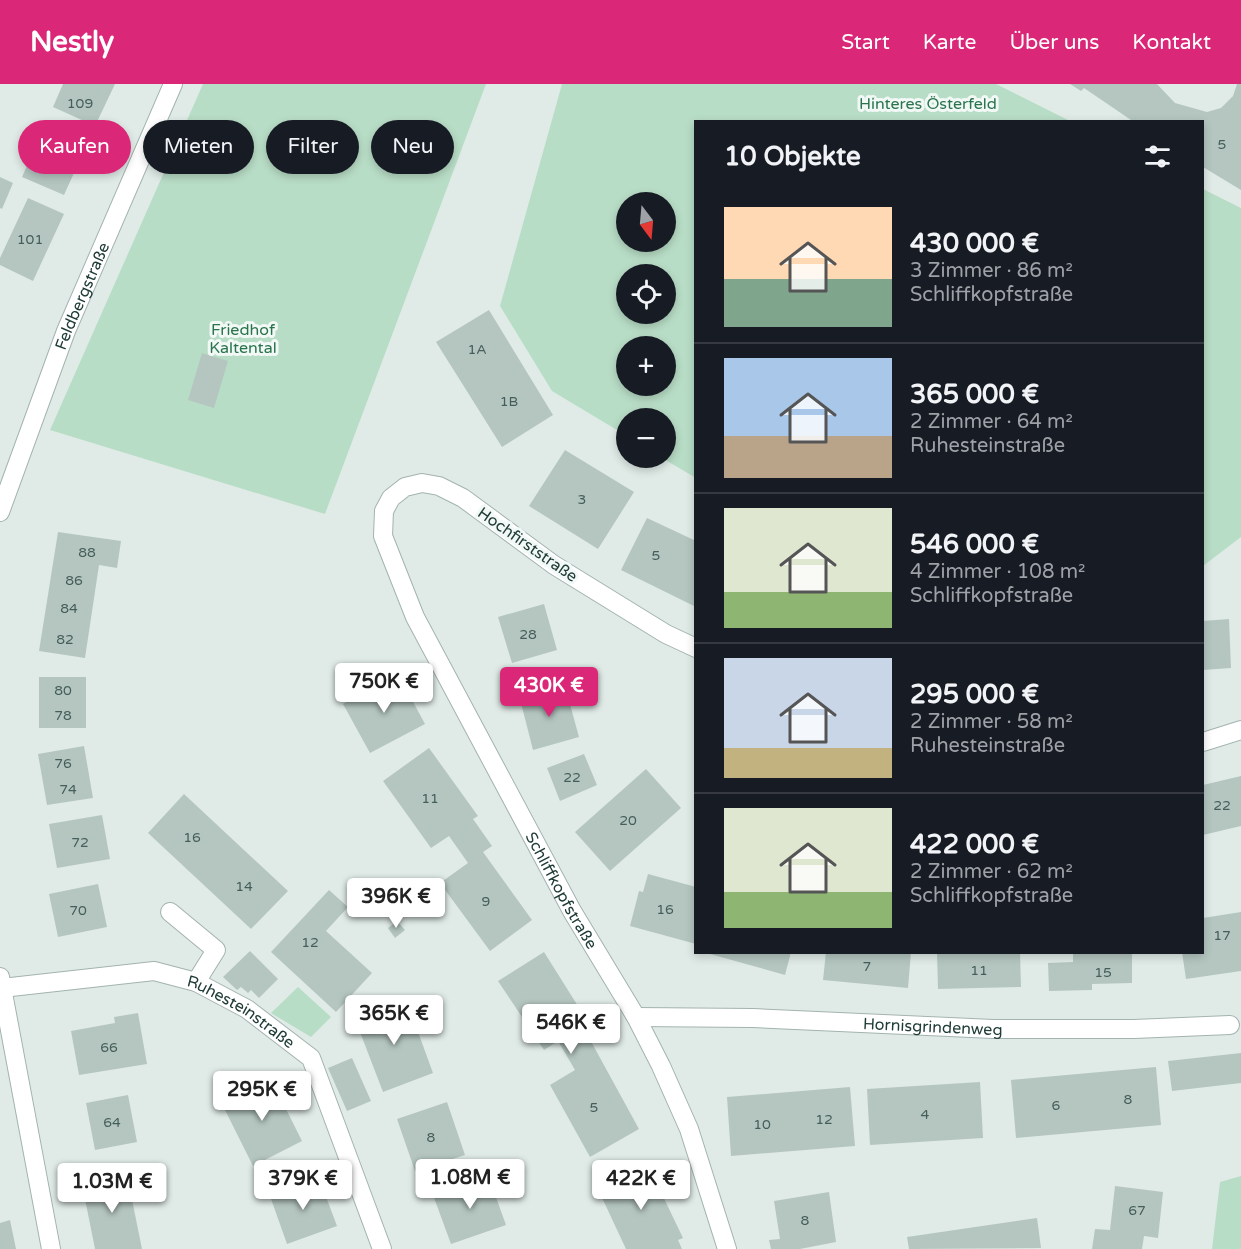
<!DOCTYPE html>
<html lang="de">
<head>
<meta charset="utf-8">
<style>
  body { margin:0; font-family:"Varela Round",sans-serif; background:#20242c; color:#f1f3f6; height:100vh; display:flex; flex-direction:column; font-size:22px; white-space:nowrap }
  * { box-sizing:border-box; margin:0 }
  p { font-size:20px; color:#9ea1a6 }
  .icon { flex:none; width:33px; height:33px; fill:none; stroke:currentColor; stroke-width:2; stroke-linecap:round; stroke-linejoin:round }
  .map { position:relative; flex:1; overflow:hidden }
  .side { position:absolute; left:694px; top:36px; width:510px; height:834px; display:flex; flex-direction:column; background:#171b24; border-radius:0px; box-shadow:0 3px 9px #0003 }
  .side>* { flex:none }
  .guide { position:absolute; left:18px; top:36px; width:570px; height:54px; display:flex; gap:12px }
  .needle { width:39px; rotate:164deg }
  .buttons { position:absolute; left:616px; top:108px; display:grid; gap:12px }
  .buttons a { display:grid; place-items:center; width:60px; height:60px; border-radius:50%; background:#171b24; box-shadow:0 3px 9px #0003; font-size:30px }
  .price { position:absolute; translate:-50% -51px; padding:0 14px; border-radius:6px; background:#fff; color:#222; font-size:20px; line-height:39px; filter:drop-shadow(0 2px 3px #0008) }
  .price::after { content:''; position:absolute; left:50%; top:36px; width:18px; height:14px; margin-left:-9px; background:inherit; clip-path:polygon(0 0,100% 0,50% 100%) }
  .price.current { background:#db2777; color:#fff }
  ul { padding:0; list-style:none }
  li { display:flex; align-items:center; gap:18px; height:150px; padding:0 30px }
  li+li { border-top:2px solid #363941 }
  li span { display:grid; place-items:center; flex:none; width:168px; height:120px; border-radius:0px; color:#555 }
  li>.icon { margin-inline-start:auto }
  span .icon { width:72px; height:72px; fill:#fffc; stroke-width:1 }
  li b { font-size:26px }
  h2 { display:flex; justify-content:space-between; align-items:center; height:72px; padding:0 30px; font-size:26px }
  .chip { padding:0 21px; border-radius:27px; background:#171b24; box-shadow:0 3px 9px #0003; font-size:21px; line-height:54px }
  .chip.current { background:#db2777; color:#fff }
  header { display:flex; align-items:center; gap:36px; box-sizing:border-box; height:84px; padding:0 30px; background:#db2777; color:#fff }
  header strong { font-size:28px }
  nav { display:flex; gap:33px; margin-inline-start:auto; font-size:21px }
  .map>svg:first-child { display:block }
  .green { fill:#b8ddc6; fill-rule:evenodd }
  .building { fill:#b5c6c1 }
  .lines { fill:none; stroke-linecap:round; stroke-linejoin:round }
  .minor-casing { stroke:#a3b3af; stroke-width:20 }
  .minor { stroke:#fff; stroke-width:18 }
  .labels { text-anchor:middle; stroke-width:6; stroke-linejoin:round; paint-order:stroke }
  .number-label { font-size:14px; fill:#455e5a }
  .park-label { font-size:16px; fill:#2a744d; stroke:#f1f8f5 }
  .street-label { font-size:16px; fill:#203c37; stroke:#f1f8f5 }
</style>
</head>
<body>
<header>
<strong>Nestly</strong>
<nav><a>Start</a><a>Karte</a><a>Über uns</a><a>Kontakt</a></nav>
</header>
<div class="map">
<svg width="1241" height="1165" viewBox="0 0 1241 1165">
  <rect width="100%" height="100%" fill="#e0ebe7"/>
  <path class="green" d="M203 0H486L325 430 50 346Z
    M562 0H996L1070 37 696 38V394L662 374H666V334H627V352L552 307 500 222ZM666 118V158H627V118ZM666 190V230H627V190ZM627 262H666V302H627Z
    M1203 105 1241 124V453L1203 482Z
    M298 903 331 933 311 953 271 929Z
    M1241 1092V1165H1212L1220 1098Z"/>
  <path class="building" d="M63 0H115L95 42 53 23Z
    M1070 0H1157L1175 19 1207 28 1221 24 1233 12 1237 0H1241V106L1203 83V38H1134L1084 4 1081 7Z
    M46 39 88 58 64 111 22 93Z
    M0 93 13 99 2 125 0 124Z
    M28 114 64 130 33 197 0 181V174Z
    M489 226 553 331 502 363 436 258Z
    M202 269 228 277 214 324 188 316Z
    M565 366 634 408 598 465 529 422Z
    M647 434 696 457V523L621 486Z
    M58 448 121 457 117 484 99 481 85 574 39 567Z
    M544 520 557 566 512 579 498 533Z
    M1229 535 1231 584 1203 586V537Z
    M398 590 425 640 370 669 343 620Z
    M39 593H86V644H39Z
    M565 602 579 653 533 666 520 615Z
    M84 662 93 714 47 721 38 670Z
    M429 664 478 732 473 735 492 762 483 768 532 836 490 867 440 799 468 779 449 752 431 764 383 697Z
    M584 670 597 701 560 717 547 684Z
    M646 685 681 724 610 787 575 748Z
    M1241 692V742L1203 751V701Z
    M184 710 288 807 251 845 148 749Z
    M102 731 110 775 57 784 49 740Z
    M648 790 696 803V860L630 842 639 807 643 808Z
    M98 800 107 843 58 853 49 810Z
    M329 806 348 823 326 847 372 889 336 928 271 868Z
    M1241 828V887L1186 895 1182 868H1203V834Z
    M397 837 405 846 395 854 388 844Z
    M250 867 278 895 259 914 251 906 248 909 241 903 237 906 223 893Z
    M544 868 588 938 582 941 639 1045 590 1073 550 1001 575 986 558 957 544 966 498 897Z
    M703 868H791L785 891Z
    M826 868H911L908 904 823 896Z
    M937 868H1020L1021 903 938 905Z
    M1073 868H1132V899L1092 900V906L1049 907 1048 879 1073 878Z
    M406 915 433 989 383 1008 355 935Z
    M138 929 147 980 79 991 71 947 115 939 114 933Z
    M1241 969V999L1172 1007 1168 977Z
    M352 974 371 1017 347 1027 328 984Z
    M1156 983 1161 1041 1016 1054 1011 996Z
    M270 993 302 1057 253 1082 221 1018Z
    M980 998 983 1054 870 1061 867 1005Z
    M850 1003 855 1062 731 1072 727 1013Z
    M128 1011 137 1058 95 1066 86 1019Z
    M447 1018 465 1071 415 1087 397 1035Z
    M647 1079 683 1154 678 1156 682 1165H626L597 1103Z
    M127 1091 142 1165H95L82 1100Z
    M488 1091 506 1141 451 1160 433 1111Z
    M319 1094 337 1142 287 1160 270 1112Z
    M1115 1102 1163 1108 1158 1154 1144 1152 1142 1165H1092L1095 1145 1110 1146Z
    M829 1108 836 1158 800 1165H771L769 1156 780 1155 774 1117Z
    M1037 1134 1041 1164 909 1165 907 1153Z
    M10 1136 16 1165H0V1139Z"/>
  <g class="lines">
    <defs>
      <g id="minor">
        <path id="s1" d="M0 428 66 247 173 0"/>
        <path id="s2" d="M696 564 666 550 554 481 463 414 439 402 422 399 405 403 391 414 384 427 383 452 415 533 572 827 636 933 661 982 689 1045 727 1165"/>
        <path d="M1203 658 1241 646"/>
        <path d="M170 828 216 866 196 898"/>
        <path d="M0 893 51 1165"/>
        <path id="s3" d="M2 904 154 887 196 898 247 925 311 974 382 1165"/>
        <path id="s4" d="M636 933 753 934 993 945H1134L1230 941"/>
      </g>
    </defs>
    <use href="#minor" class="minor-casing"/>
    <use href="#minor" class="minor"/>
  </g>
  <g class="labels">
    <g class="number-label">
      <text x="80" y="24">109</text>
      <text x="1222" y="65">5</text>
      <text x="30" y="160">101</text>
      <text x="477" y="270">1A</text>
      <text x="509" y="322">1B</text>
      <text x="582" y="420">3</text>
      <text x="87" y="473">88</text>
      <text x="656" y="476">5</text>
      <text x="74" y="501">86</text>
      <text x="69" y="529">84</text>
      <text x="528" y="555">28</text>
      <text x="65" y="560">82</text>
      <text x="63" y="611">80</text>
      <text x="63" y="636">78</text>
      <text x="63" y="684">76</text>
      <text x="572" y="698">22</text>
      <text x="68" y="710">74</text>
      <text x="430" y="719">11</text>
      <text x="1222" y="726">22</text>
      <text x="628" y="741">20</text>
      <text x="192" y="758">16</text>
      <text x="80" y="763">72</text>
      <text x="244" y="807">14</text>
      <text x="486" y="822">9</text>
      <text x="665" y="830">16</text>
      <text x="78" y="831">70</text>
      <text x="1222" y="856">17</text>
      <text x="310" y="863">12</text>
      <text x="867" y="887">7</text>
      <text x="979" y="891">11</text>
      <text x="1103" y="893">15</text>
      <text x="109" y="968">66</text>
      <text x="1128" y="1020">8</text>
      <text x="1056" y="1026">6</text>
      <text x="594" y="1028">5</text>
      <text x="925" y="1035">4</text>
      <text x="824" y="1040">12</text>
      <text x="112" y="1043">64</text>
      <text x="762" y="1045">10</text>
      <text x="431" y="1058">8</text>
      <text x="1137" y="1131">67</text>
      <text x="805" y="1141">8</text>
    </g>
    <g class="park-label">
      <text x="928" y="25">Hinteres Österfeld</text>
      <text x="243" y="251">Friedhof<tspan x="243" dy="18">Kaltental</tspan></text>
    </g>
    <g class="street-label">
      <text dy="6" stroke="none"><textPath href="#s1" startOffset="231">Feldbergstraße</textPath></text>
      <text transform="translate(528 460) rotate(35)" y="6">Hochfirststraße</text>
      <text dy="6" stroke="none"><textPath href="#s2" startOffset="794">Schliffkopfstraße</textPath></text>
      <text dy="6" stroke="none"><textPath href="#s3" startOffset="250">Ruhesteinstraße</textPath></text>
      <text dy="6" stroke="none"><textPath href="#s4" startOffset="297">Hornisgrindenweg</textPath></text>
    </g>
  </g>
</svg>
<div class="buttons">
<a><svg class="needle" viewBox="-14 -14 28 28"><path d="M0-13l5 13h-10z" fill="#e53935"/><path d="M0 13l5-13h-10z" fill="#9ea1a6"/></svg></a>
<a><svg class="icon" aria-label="locate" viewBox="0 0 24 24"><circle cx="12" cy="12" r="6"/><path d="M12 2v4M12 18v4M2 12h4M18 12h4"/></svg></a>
<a>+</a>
<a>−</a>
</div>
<b class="price" style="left:384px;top:630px">750K €</b>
<b class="price current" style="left:549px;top:634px">430K €</b>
<b class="price" style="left:396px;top:845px">396K €</b>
<b class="price" style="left:394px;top:962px">365K €</b>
<b class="price" style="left:571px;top:971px">546K €</b>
<b class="price" style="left:262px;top:1038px">295K €</b>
<b class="price" style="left:470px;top:1126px">1.08M €</b>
<b class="price" style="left:303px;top:1127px">379K €</b>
<b class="price" style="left:641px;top:1127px">422K €</b>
<b class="price" style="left:112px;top:1130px">1.03M €</b>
<div class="guide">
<a class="chip current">Kaufen</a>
<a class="chip">Mieten</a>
<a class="chip">Filter</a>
<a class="chip">Neu</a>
</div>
<section class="side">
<h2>10 Objekte<svg class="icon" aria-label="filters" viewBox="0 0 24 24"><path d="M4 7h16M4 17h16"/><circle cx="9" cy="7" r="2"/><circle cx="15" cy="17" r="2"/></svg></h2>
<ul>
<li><span style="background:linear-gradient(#ffd9b3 60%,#7fa58c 0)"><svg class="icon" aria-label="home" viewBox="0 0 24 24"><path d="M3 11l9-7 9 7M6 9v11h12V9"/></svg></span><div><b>430 000 €</b><p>3 Zimmer · 86 m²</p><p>Schliffkopfstraße</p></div></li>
<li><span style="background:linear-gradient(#a9c7e8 65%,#b9a48a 0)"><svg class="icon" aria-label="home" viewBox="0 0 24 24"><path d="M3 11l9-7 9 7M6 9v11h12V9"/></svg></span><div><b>365 000 €</b><p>2 Zimmer · 64 m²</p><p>Ruhesteinstraße</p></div></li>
<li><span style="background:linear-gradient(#dfe7d0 70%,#8fb573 0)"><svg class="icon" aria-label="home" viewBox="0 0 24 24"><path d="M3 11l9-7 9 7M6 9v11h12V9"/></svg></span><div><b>546 000 €</b><p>4 Zimmer · 108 m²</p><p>Schliffkopfstraße</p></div></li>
<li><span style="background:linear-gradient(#c9d6e8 75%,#c2b280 0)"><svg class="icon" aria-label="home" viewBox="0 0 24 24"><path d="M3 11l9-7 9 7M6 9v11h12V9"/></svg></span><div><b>295 000 €</b><p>2 Zimmer · 58 m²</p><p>Ruhesteinstraße</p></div></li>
<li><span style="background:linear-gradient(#dfe7d0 70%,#8fb573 0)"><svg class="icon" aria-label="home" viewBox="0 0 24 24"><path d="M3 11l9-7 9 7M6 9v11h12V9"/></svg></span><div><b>422 000 €</b><p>2 Zimmer · 62 m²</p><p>Schliffkopfstraße</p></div></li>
</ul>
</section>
</div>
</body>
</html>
